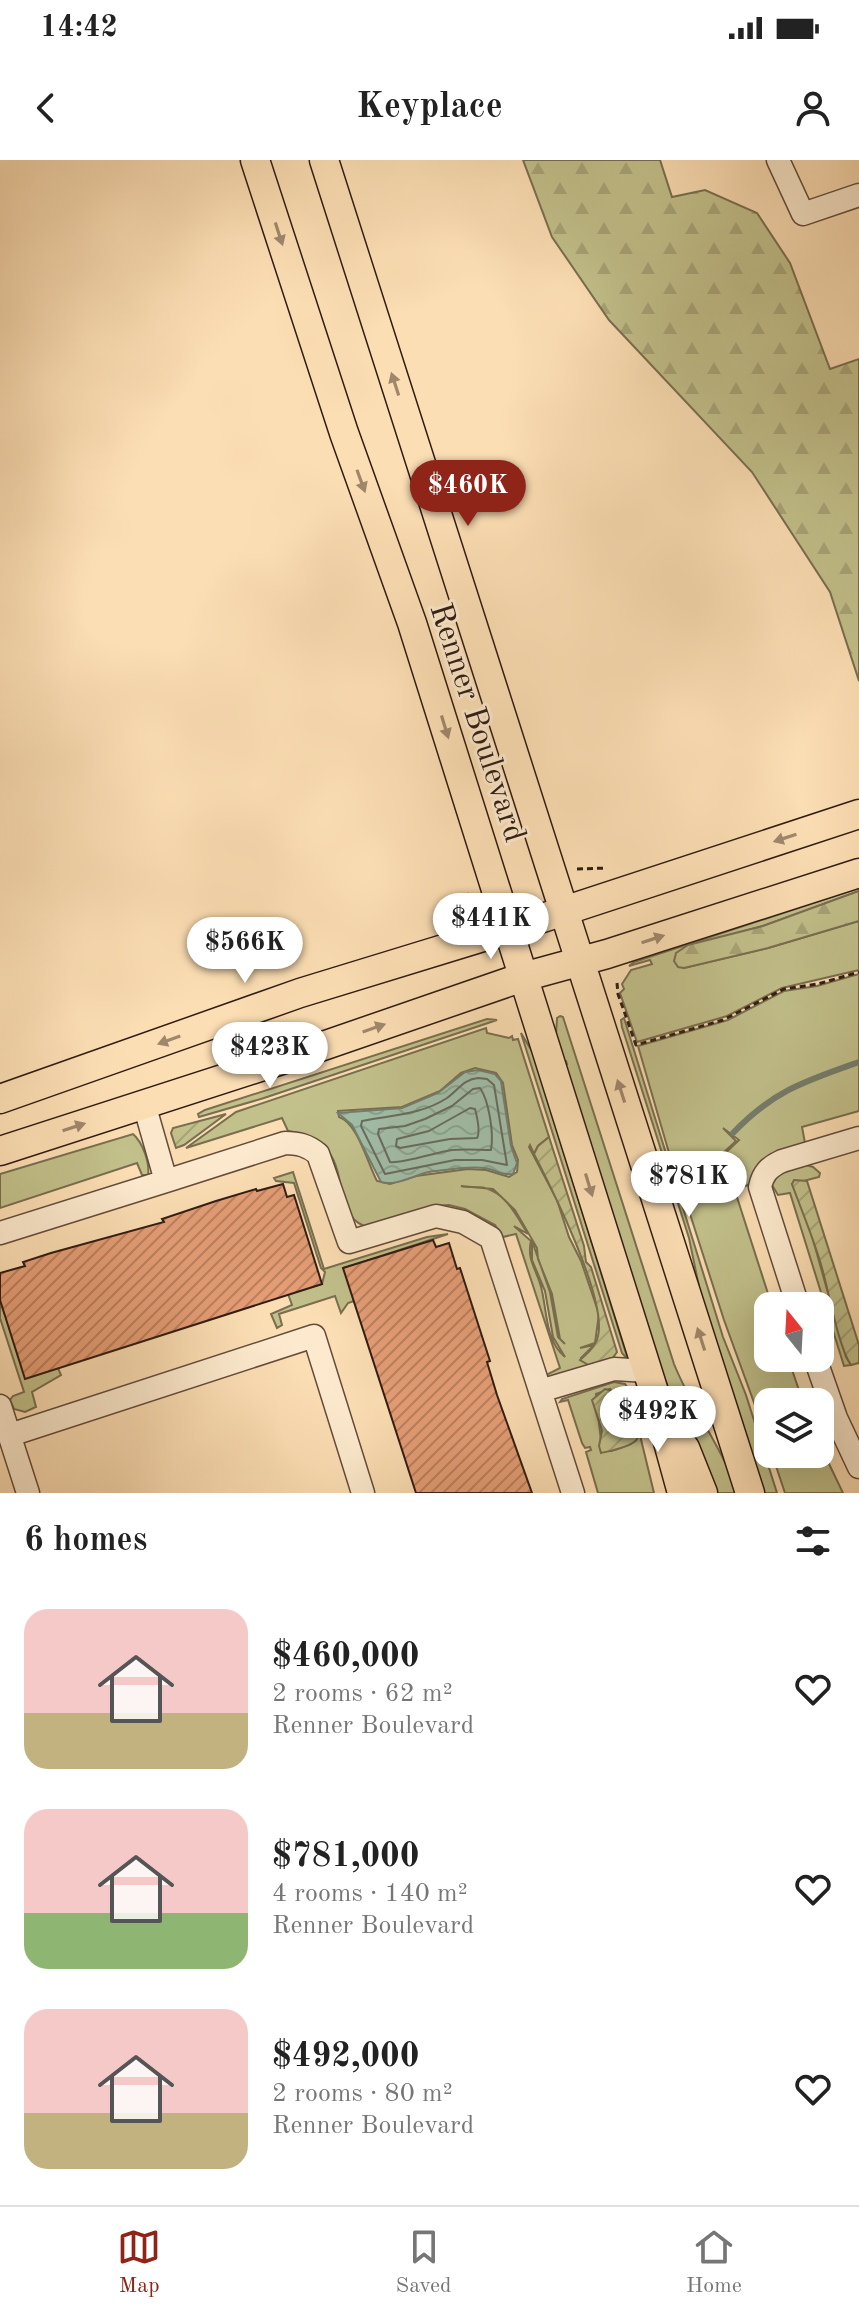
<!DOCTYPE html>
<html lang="en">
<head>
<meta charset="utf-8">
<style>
  body { margin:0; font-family:"Old Standard TT",serif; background:#f6f6f6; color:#222; height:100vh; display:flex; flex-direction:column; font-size:30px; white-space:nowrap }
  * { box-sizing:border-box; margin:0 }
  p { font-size:26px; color:#767676 }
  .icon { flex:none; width:44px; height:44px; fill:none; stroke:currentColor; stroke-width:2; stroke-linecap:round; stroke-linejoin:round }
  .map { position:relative; height:1333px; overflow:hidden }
  .panel { display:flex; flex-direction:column; background:#fff; flex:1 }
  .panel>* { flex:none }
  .needle { width:52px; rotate:342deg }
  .controls { position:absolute; left:754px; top:1132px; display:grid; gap:16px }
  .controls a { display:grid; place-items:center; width:80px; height:80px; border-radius:16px; background:#fff; box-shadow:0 8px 32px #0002; font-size:40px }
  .price { position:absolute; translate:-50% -68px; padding:0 18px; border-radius:28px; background:#fff; color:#222; font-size:26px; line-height:52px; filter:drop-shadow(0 2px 4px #0008) }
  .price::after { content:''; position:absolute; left:50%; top:48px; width:24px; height:18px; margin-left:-12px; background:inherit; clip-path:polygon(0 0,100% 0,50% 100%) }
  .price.selected { background:#8f2418; color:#fff }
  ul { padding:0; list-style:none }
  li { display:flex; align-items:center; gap:24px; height:200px; padding:0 24px }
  li span { display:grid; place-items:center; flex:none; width:224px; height:160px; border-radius:24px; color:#555 }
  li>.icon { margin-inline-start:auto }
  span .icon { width:96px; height:96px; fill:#fffc; stroke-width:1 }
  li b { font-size:34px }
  h2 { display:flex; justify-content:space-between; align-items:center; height:96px; padding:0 24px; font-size:34px }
  .status { display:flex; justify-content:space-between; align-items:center; height:56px; padding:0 40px; background:#fff; direction:ltr }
  .status svg { height:22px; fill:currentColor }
  header { display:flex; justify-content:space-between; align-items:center; height:104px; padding:0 24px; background:#fff; font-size:36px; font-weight:600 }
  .tab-bar { display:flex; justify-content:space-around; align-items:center; height:112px; border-top:2px solid #e0e0e0; background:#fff; font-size:22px; color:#767676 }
  .tab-bar a { display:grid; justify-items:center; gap:4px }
  .tab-bar .selected { color:#8f2418 }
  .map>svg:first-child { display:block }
  .grass { fill:#c2c08b; stroke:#796e4f; stroke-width:2; fill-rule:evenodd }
  .forest { fill:url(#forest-firs); stroke:#796e4f; stroke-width:2 }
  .garden { fill:url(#garden-furrows); stroke:#796e4f; stroke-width:2 }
  .water { fill:url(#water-waves); stroke:#747d6c; stroke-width:2 }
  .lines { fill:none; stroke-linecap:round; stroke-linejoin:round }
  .shore { stroke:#686c5d; stroke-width:2 }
  .stream { stroke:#747d6c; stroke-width:6 }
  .building { fill:url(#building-hatch); stroke:#301c13; stroke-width:2 }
  .minor-casing { stroke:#634c3b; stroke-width:25 }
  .major-casing { stroke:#301c13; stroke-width:31 }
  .path { stroke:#301c13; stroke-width:3; stroke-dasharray:6 4; stroke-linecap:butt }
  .minor { stroke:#fdeace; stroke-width:22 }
  .major { stroke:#fcdeb4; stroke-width:28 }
  .oneway { fill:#a0876c }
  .labels { text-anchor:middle; stroke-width:6; stroke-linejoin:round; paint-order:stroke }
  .street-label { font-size:32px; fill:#301c13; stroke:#fdeace }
</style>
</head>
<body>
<div class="status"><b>14:42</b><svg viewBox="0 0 49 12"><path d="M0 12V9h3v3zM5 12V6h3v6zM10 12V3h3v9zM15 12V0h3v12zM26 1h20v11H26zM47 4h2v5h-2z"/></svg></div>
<header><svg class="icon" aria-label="back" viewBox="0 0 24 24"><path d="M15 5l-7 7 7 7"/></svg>Keyplace<svg class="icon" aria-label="person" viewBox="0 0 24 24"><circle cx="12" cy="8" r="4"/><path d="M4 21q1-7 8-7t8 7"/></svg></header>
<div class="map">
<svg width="859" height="1333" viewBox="0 0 859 1333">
  <defs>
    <pattern id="forest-firs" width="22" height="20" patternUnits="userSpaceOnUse" patternTransform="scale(2)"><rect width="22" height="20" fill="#c2c08b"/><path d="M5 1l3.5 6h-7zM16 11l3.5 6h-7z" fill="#a7a477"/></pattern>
    <pattern id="garden-furrows" width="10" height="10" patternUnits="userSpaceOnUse" patternTransform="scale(2)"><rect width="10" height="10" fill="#c2c08b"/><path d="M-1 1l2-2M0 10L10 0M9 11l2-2" fill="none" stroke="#a7a477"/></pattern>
    <pattern id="water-waves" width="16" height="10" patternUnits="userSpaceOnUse" patternTransform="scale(2)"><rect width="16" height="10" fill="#a1bda7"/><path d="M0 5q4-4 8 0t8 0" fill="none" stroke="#8ba28f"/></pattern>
    <pattern id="building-hatch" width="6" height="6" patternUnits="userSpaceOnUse" patternTransform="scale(2)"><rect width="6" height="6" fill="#e69e76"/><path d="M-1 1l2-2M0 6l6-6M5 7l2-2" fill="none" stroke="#bb8060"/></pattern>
  </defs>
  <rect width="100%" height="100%" fill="#fcdeb4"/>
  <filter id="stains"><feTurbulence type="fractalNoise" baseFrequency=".0025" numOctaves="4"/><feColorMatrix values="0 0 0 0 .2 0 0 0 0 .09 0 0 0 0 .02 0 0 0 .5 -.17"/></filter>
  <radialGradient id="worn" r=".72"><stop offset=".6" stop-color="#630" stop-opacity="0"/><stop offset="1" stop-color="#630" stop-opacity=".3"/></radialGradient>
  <path class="grass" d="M859 728V731L763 766 688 786 684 808 768 788 859 761V810L782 828 727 856 637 882 620 833 624 829 622 824 631 810 652 804 650 800 629 806 634 802Z
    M859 814V951L802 967 805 983C774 993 761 991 750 1024L735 1031 772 1146H768V1179L767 1170 768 1198H788L803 1242H768V1281L724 1160 681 1026 717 1001 739 980 723 968 736 981 722 994 678 1024 638 886 728 860 784 831 817 826Z
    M560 856 563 857 674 1204C692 1249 722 1287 738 1333H710L654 1192 564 905 567 904 566 901H563L556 875 557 858Z
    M624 858 723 1177 746 1235 777 1333H764L709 1175 689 1078 622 867 621 860Z
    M487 859 497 860 264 938 199 957 198 954 205 950Z
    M486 868 487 873 509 878 512 876 513 880 518 879 549 977 538 986 534 994 530 985 529 987 557 1040 569 1077 581 1101 599 1154 595 1183 580 1188 594 1185 581 1198 590 1206 549 1219 546 1215 560 1208 516 1074 503 1077 495 1065 465 1049 449 1045 432 1046 364 1066C323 1048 363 983 288 971L282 958 186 988 236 952ZM475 908 496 913 503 923 512 985 518 1000 517 1012 509 1017 486 1010 468 1009 416 1016 390 1024 377 1021C368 1004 357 962 339 957L338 951 402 947 440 931 461 913ZM461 1026 493 1029 515 1050 537 1088 538 1099 552 1134 560 1179 565 1184 558 1177 550 1132 532 1081V1100L545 1131 553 1177 565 1197C546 1182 547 1153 542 1131 539 1113 526 1101 531 1081L514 1066 528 1074C517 1057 506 1033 485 1028 477 1026 467 1028 461 1026Z
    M521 873 533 893 628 1200 622 1193Z
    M133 974C143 983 150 1003 148 1015H142L137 1003 0 1048V1014Z
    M806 1005 813 1007 820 1013 819 1017 792 1024 810 1069 846 1197 851 1205 844 1206 790 1033 778 1035 772 1025 778 1014Z
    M293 1012 324 1109 427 1077 448 1074 345 1108 354 1141 348 1143 341 1153 335 1136 279 1154 282 1165 277 1168 271 1154 292 1145 288 1134 322 1124 325 1112 321 1108 294 1023 276 1021 274 1018Z
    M0 1140 5 1155 58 1208 61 1215 32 1232 36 1247 25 1252 14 1249 10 1240 13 1236 24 1232 0 1158Z
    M614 1222 625 1224 629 1230 654 1333H598L586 1292 591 1290 590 1287 585 1288 582 1283 568 1240 560 1242 562 1239ZM610 1229 635 1257 639 1271 631 1284 611 1291 601 1281 596 1234Z
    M820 1285 843 1333H785L772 1294H820Z"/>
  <path class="forest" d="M523 0H660L672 37 705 30 757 53 790 103 830 209 859 199V521L830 432 752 312 609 160 552 77Z
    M859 731V761L768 788 684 808 678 807 674 801 676 793 688 785 763 766Z"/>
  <path class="garden" d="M226 954 184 985 176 988 171 973 173 968Z
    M549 977 584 1086 586 1102 591 1107 617 1192 612 1199 590 1206 580 1200C588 1193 596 1186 598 1176 607 1139 553 1031 534 994L538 986Z
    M794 1020 807 1021 859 1185V1203L851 1205C838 1186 829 1132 822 1108 814 1079 802 1052 792 1024Z
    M605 1229C620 1231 647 1262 637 1279 632 1287 610 1291 601 1293L599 1286 602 1271 592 1240Z"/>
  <path class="water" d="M478 910 495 914 501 921 511 986 517 1003 513 1014C501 1016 495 1009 484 1008 467 1006 450 1010 434 1011 417 1013 397 1027 381 1022L352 965 338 953 402 948 438 933 465 912Z"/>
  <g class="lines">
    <path class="shore" d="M478 918 487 919 494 925 507 1005 482 1000H455L385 1014 361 966 362 961C391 955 421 955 447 938 458 930 464 919 478 918Z
      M480 928C489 941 494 973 491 990 479 990 465 989 452 990 436 992 402 1004 390 1002L378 974 379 969 405 966 425 959 452 946 473 929Z
      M470 948 475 949C477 957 481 971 477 978L450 979 400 988 396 986 397 979 429 971Z"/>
    <path class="stream" d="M733 973C773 931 805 921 859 902"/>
  </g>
  <path class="building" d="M283 1024 287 1037 294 1035 322 1124 25 1219 0 1140V1113L25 1106 23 1102 51 1093 164 1062 162 1059 216 1041 256 1029 257 1031Z
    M433 1080 436 1087 449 1083 457 1109 460 1108 490 1201 487 1202 497 1235 532 1333H416L343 1108Z"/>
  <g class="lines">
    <defs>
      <path id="minor" d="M778 0 803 54 859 35
        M144 944 166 1021 285 983C298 983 307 985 318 994L349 1082 436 1056 463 1062 491 1078 573 1333
        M0 1073 166 1021
        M798 1146 760 1027C763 1013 769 1007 782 1001L859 978
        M815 1198 836 1258 859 1307
        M540 1231 614 1209 647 1211
        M0 1246 28 1333
        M10 1275 314 1176 363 1333"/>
      <path id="major" d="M255 0 344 273 412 463 655 1235 682 1333
        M324 0 750 1333
        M0 939 300 833 509 769 859 654
        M0 991 294 896 523 817 607 794 859 713
        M685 1288 703 1333"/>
    </defs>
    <use href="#minor" class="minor-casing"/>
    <use href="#major" class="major-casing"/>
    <path class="path" d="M577 709 607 708
      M466 755 469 733
      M617 823 618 834 636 885 723 860 784 829 818 824 859 812"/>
    <use href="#minor" class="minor"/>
    <use href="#major" class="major"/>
  </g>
  <defs><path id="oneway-solid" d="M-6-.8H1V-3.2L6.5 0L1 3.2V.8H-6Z" transform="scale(2)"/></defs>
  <g class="oneway">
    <use href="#oneway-solid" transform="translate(279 74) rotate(72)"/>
    <use href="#oneway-solid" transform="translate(395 224) rotate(-108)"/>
    <use href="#oneway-solid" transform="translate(361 321) rotate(70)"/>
    <use href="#oneway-solid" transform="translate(445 567) rotate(73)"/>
    <use href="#oneway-solid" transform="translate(785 678) rotate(162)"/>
    <use href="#oneway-solid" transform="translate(653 779) rotate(-18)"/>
    <use href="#oneway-solid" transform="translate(374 868) rotate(-19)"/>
    <use href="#oneway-solid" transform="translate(169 880) rotate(160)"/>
    <use href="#oneway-solid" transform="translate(621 931) rotate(-108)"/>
    <use href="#oneway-solid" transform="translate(74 967) rotate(-18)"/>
    <use href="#oneway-solid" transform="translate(589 1025) rotate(73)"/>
    <use href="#oneway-solid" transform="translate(701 1179) rotate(-108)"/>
  </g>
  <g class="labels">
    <g class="street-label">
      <text transform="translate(479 562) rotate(72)" y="11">Renner Boulevard</text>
    </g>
  </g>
  <rect width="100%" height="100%" filter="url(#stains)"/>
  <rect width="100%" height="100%" fill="url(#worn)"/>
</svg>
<div class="controls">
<a><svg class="needle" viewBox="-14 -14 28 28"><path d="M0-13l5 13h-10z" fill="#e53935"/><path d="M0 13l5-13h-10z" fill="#767676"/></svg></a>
<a><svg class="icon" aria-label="layers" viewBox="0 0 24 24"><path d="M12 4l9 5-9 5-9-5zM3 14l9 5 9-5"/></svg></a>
</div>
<b class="price selected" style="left:468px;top:368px">$460K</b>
<b class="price" style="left:491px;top:801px">$441K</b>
<b class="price" style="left:245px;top:825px">$566K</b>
<b class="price" style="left:270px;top:930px">$423K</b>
<b class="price" style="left:689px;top:1059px">$781K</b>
<b class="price" style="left:658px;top:1294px">$492K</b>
</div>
<section class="panel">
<h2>6 homes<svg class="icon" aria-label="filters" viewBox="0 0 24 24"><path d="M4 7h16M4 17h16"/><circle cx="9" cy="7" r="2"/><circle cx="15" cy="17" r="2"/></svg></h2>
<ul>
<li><span style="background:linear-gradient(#f6c9c9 65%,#c2b280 0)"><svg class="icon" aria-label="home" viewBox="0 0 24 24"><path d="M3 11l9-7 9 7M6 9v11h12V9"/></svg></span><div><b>$460,000</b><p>2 rooms · 62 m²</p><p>Renner Boulevard</p></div><svg class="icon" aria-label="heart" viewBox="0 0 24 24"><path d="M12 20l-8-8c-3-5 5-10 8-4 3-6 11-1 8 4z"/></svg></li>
<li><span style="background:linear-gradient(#f6c9c9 65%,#8fb573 0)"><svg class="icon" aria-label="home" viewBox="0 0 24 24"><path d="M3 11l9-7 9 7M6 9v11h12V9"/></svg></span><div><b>$781,000</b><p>4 rooms · 140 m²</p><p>Renner Boulevard</p></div><svg class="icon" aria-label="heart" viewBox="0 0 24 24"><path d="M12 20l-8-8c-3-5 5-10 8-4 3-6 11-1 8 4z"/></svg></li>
<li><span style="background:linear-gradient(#f6c9c9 65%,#c2b280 0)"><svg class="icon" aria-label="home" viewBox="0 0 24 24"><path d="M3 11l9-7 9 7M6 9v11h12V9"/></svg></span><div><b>$492,000</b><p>2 rooms · 80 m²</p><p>Renner Boulevard</p></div><svg class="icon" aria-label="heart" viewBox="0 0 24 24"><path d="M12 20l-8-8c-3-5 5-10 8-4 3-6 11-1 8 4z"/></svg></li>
</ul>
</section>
<nav class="tab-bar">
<a class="selected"><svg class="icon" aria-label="map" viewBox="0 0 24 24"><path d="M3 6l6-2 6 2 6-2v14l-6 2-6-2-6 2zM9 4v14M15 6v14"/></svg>Map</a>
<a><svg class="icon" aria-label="saved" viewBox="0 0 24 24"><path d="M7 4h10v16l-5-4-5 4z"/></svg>Saved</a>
<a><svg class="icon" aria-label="home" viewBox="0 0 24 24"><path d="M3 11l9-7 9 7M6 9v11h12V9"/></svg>Home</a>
</nav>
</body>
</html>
